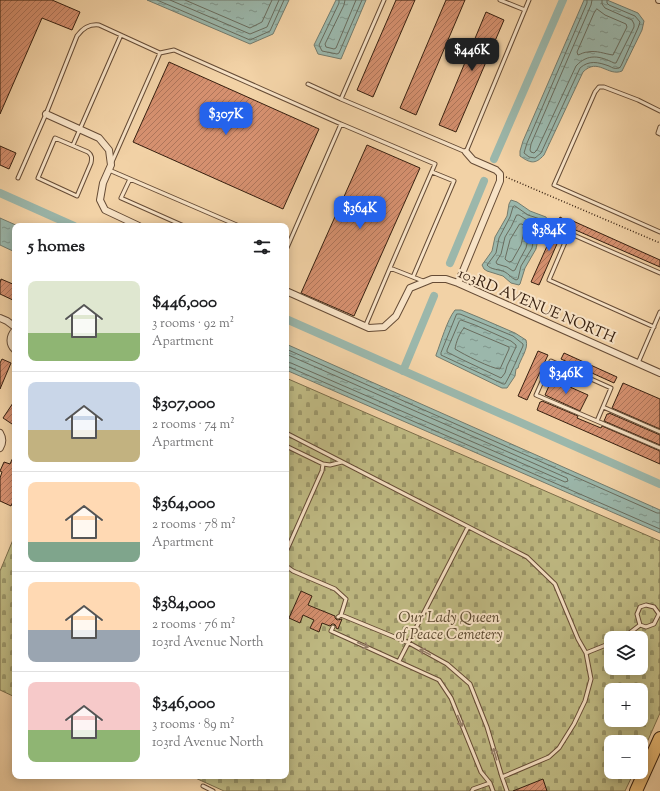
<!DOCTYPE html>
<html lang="en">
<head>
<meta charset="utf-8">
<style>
  body { margin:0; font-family:"Sorts Mill Goudy",serif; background:#f6f6f6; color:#202124; height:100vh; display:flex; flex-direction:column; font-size:15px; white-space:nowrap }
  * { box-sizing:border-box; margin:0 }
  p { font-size:13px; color:#757577 }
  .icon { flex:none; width:22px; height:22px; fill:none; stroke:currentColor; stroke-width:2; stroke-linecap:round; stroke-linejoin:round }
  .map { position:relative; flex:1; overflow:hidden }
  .side { position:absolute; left:12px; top:223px; width:277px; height:556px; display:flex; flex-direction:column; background:#fff; border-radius:8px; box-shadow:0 2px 10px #0003 }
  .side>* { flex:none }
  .tools { position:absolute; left:604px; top:631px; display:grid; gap:8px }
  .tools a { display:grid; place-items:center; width:44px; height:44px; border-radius:8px; background:#fff; box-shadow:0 2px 10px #0003; font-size:20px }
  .price { position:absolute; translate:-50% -34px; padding:0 9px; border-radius:8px; background:#2563eb; color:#fff; font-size:13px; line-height:26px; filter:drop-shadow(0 1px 2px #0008) }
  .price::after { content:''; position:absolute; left:50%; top:24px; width:12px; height:9px; margin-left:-6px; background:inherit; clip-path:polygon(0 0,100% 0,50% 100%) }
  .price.active { background:#222; color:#fff }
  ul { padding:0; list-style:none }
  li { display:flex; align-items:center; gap:12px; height:100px; padding:0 16px }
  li+li { border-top:1px solid #e0e0e0 }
  li span { display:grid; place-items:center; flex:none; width:112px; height:80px; border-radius:8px; color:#555 }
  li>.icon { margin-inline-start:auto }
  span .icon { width:48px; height:48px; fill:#fffc; stroke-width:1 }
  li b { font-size:17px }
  h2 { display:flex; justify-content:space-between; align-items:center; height:48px; padding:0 16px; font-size:17px }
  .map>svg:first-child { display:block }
  .cemetery { fill:url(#cemetery-stones); stroke:#7b6d4a; fill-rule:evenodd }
  .water { fill:url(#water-ripples); stroke:#737b6d }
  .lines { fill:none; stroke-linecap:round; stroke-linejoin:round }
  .shore { stroke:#696c5e; stroke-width:1 }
  .canal { stroke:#9bb7ab; stroke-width:8 }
  .building { fill:url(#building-hatch); stroke:#372010 }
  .lane-casing { stroke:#664c36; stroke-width:5 }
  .street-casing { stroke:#664c36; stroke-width:8 }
  .highway-casing { stroke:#372010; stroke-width:14 }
  .path { stroke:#372010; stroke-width:1.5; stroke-dasharray:1 2; stroke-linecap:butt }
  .lane { stroke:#f7e2c5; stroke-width:3 }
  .street { stroke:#f7e2c5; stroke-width:6 }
  .highway { stroke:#e9b973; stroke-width:12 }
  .oneway { stroke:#97816a }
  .labels { text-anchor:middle; stroke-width:4; stroke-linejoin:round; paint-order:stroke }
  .street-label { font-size:15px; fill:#372010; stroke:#f7e2c5 }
  .park-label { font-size:15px; font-style:italic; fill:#59462d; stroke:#f7e2c5 }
</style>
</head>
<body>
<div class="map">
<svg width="660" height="791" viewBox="0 0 660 791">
  <defs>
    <pattern id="cemetery-stones" width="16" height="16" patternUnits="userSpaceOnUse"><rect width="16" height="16" fill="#bfba83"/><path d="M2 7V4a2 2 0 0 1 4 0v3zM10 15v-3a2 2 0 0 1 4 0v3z" fill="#9c976a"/></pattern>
    <pattern id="water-ripples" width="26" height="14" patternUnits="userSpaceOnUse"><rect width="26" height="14" fill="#9bb7ab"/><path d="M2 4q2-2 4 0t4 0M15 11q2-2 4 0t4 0" fill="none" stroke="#7f948a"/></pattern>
    <pattern id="building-hatch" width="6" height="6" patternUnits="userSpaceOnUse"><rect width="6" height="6" fill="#d5906f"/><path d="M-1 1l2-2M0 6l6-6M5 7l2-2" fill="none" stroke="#ae755a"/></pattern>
  </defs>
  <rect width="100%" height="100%" fill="#f2d2a6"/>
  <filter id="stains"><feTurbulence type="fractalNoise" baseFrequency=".005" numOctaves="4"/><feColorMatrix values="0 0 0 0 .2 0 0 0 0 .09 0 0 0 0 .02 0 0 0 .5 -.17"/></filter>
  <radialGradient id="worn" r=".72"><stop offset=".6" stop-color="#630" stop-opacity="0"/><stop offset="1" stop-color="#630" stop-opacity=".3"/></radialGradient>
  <path class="cemetery" d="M286 378 660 541V713L641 756V742H611V772H634L625 791H224L191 776H286ZM611 638H641V668H611ZM611 690H641V720H611Z
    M15 535V697L0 690V571Z"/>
  <path class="water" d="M147 0H289L273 34 250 44Z
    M336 0H366L341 59 318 54 314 45Z
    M584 0H607L638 13 644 21 642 30 622 71C608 77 598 57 583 72L544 155C535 165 530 163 520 156V151L523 141Z
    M511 200 517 202 530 211 546 217 547 219 544 226 539 234 536 249 525 268 520 284 519 285 511 283 503 276 487 271 484 269 482 265 492 251 495 237 507 216 509 204Z
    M0 218 18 226H15V252L0 245Z
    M455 310H461L478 317 515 333 526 340C529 349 520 359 518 368L516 369 515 376 507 388H502L436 356V355C441 342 447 320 455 310Z
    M286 344 660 510V533L286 370Z"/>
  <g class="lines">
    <path class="shore" d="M157 0 250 40 270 31 284 0
      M170 0 250 34 267 27 279 0
      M185 0 250 28 262 22 272 0
      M339 0V3L319 45 322 51 337 54 339 53 362 0
      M345 0 344 5 325 44 326 47 334 49 336 48 356 0
      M587 0V3L527 143 524 153 529 157 535 158 541 153 580 68C589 60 598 62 609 66 613 68 614 69 619 68L621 66 638 28 640 22 635 16 609 5 607 3V0
      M592 0 591 5 531 144 530 150 531 152 534 153 537 150 576 66C588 53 600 56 614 63H616L634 27V24L632 20 605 8 602 4V0
      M597 9 605 15 626 24 627 27 613 55C605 54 596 50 588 52 584 52 581 54 578 55L577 52 594 13 596 10Z
      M515 206 528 215 540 219 542 221 535 232 532 248 521 266 518 279 516 280C511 278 509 274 505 272 499 269 491 270 487 265L496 253 499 238 510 217 513 207Z
      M517 215H519L527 220 533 221 535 223 530 231 526 248 520 259 515 270 513 271 507 267 497 264 496 262 501 254 505 237 511 227Z
      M520 224H522L525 227 521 245 512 261 509 262 506 260 505 259 510 240Z
      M457 314H460L513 336 523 344V346C517 359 512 372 505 384H503L441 355V353Z
      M461 320 475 325 511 341 516 345V347L507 366 505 373 502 377 501 378 461 359 447 352V350L459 322Z
      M464 328 509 347V349L500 369C492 369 463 354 455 349 456 342 460 332 464 328Z
      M286 349 657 513H660
      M286 354 567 478 568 481 565 482 291 363 286 362
      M286 367H289L660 529"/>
    <path class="canal" d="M494 159 563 0
      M0 193 74 226
      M450 263 484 181
      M286 319 660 484
      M403 371 434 296"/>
  </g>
  <path class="building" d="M0 0H52L80 12 72 30 42 18 0 114Z
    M396 0H415L373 97 357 90Z
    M446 0H465L416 115 400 108Z
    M486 12 504 20 456 132 439 125Z
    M169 62 319 129 283 209 133 142Z
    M367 145 420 168 354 316 301 293Z
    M0 146 16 153 9 169 0 165Z
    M560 217 567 221 539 285 531 282Z
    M573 221 660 260V267L571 228Z
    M1 279 15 285V301L0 294V283Z
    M538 351 548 355 527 400 518 396Z
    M564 353 617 377 614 383 561 359Z
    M2 359 11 363 0 389V363Z
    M552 379 588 395 580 411 545 395Z
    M623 383 660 399V429L612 408Z
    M15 400V426L3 418Z
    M542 401 578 416 577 418 601 428 602 426 660 451V464L537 410 540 402H541Z
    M609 413 660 435V445L604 421 607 414H609Z
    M15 453V497L11 506 0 501V478L2 472 0 471 4 462 10 464Z
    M301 591 312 596 308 605 335 616V618L337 620 342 619 338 629 336 628V626L334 624H332L330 626 322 623 319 632 310 628 314 620 303 615 300 623 289 618Z
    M543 779 547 791H513Z"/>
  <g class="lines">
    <defs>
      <path id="lane" d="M384 0 341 99 466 152 529 0
        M500 0 525 10
        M308 84 341 99
        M660 111 638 100 604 87H599L595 92 554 185 660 232
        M660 127 658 133 660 134
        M55 138 88 152C92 155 92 158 91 163L77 196 38 178Z
        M73 145 121 35
        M112 162 160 53 174 50 341 124
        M109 170 130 179 121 198 184 226
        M18 178 46 114 77 36C83 28 89 24 99 25L160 53
        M130 179 239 226
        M286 250 341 124 435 164 390 268 423 281
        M413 277 454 181 432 172
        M365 327 390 268
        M654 327 549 280 569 233 660 273
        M638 363 660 312
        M603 407 660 432
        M597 421 611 388 551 361 536 395 660 448
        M286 433 527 557 555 584 578 639 586 653 591 679 585 701 574 724 559 748 549 757 502 777
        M286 446 323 464 330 465 342 462
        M286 552 322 471 323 464
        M286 566 293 571 335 589 346 599 341 615
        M646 605 654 607 659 614 654 624 646 627 640 625 637 614 640 607Z
        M338 617 341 615 409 643 447 664 470 684 487 727 502 777 507 791
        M333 627 331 631 439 680 451 698 481 772 490 783 493 791
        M623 638 640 625
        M586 653 611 643
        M399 661 468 527
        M203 786 213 791
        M472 791 473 789 490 783"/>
      <path id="street" d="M659 0H660
        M46 114 99 138 109 150 111 165 103 183 100 200 105 210 139 226
        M458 283 500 181V174L496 170 473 160 466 152
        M286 291 369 328 384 327 396 316 410 288 432 279H446L458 283 660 373
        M0 318 7 321 15 327
        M15 330C9 337 9 344 15 350
        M0 433C3 438 3 443 0 448"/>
      <path id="highway" d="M636 791 660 738"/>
    </defs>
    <use href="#lane" class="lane-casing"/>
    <use href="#street" class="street-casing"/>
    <use href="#highway" class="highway-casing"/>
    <path class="path" d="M506 177 660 243"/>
    <use href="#lane" class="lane"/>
    <use href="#street" class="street"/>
    <use href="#highway" class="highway"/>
  </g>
  <defs><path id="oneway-shaft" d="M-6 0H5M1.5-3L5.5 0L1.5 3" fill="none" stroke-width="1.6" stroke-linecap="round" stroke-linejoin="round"/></defs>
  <g class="oneway">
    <use href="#oneway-shaft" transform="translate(363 645) rotate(24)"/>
    <use href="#oneway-shaft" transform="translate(425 652) rotate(-152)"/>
    <use href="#oneway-shaft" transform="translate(460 721) rotate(68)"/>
    <use href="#oneway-shaft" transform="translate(495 754) rotate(-106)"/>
  </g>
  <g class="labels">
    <g class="street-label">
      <text transform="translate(537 305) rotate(23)" y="5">103RD AVENUE NORTH</text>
    </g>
    <g class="park-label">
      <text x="449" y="622">Our Lady Queen<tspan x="449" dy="17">of Peace Cemetery</tspan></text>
    </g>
  </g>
  <rect width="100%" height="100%" filter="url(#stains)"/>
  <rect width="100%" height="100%" fill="url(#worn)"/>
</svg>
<div class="tools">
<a><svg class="icon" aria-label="layers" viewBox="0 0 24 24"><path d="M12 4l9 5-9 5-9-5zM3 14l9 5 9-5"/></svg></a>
<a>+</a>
<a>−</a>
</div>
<b class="price active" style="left:472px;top:72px">$446K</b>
<b class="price" style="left:226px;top:136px">$307K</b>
<b class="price" style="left:360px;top:230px">$364K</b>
<b class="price" style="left:549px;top:252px">$384K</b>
<b class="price" style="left:566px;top:395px">$346K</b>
<section class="side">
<h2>5 homes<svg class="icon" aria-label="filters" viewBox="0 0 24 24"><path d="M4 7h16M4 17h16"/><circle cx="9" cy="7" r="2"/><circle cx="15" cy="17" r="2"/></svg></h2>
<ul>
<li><span style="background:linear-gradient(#dfe7d0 65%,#8fb573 0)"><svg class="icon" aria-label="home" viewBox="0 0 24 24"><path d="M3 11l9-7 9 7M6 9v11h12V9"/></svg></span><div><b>$446,000</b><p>3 rooms · 92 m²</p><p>Apartment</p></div></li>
<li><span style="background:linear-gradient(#c9d6e8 60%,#c2b280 0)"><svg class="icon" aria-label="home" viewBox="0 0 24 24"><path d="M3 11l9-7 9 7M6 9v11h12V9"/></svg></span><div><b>$307,000</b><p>2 rooms · 74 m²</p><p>Apartment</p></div></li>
<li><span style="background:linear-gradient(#ffd9b3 75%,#7fa58c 0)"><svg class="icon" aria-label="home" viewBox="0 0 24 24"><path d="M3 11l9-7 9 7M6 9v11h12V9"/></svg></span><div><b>$364,000</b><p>2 rooms · 78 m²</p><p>Apartment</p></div></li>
<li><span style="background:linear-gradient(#ffd9b3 60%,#9aa5b1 0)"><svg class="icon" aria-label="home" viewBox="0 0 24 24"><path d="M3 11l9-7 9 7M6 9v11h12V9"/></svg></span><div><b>$384,000</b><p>2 rooms · 76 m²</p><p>103rd Avenue North</p></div></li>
<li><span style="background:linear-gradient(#f6c9c9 60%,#8fb573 0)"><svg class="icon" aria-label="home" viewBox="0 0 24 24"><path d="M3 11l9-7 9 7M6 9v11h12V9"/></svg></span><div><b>$346,000</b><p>3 rooms · 89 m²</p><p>103rd Avenue North</p></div></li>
</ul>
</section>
</div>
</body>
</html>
